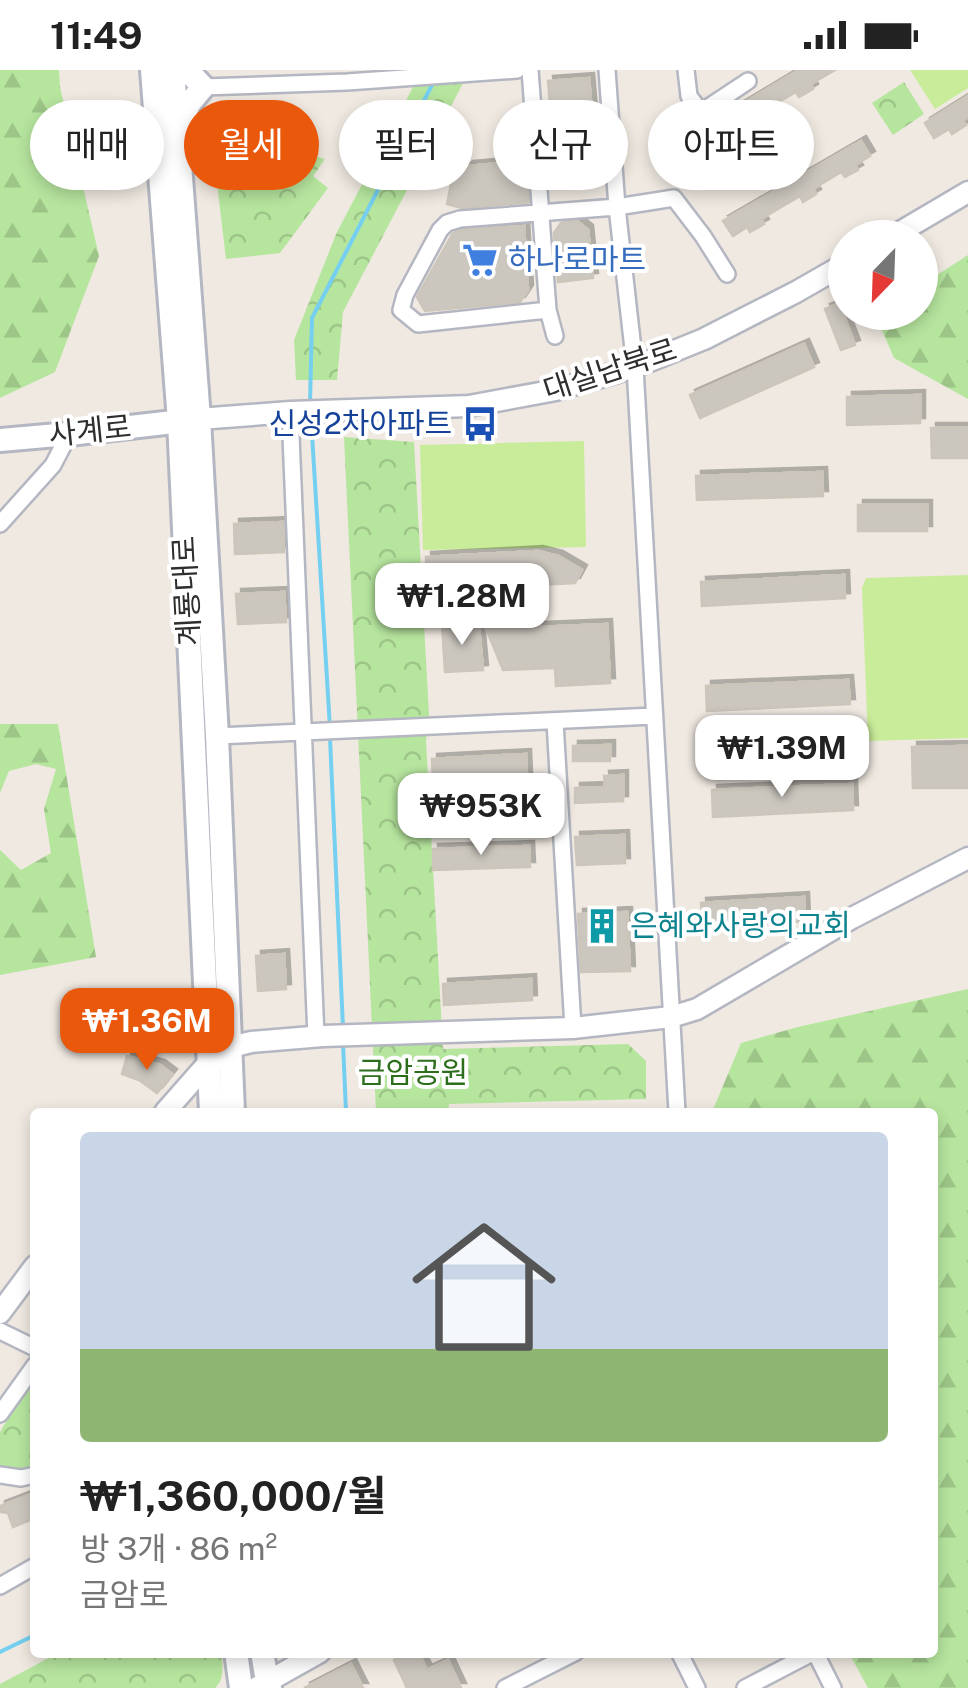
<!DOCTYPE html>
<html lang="ko">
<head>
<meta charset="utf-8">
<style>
  body { margin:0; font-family:"Public Sans","Noto Sans KR",sans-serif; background:#f6f6f6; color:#222; height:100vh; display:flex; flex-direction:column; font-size:38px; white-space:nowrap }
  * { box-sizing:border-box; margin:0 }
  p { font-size:32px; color:#767676 }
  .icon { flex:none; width:55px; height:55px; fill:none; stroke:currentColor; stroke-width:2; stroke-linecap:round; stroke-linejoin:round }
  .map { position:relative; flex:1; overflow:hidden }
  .panel { position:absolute; left:30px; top:1038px; width:908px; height:550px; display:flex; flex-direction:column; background:#fff; border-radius:10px; box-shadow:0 5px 15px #0003 }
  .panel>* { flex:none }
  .hud { position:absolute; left:30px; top:30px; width:910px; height:90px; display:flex; gap:20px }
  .needle { width:65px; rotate:203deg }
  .tools { position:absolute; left:828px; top:150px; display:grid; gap:20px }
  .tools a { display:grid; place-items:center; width:110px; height:110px; border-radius:50%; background:#fff; box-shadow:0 5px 15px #0003; font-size:50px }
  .price { position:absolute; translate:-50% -85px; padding:0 22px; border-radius:20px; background:#fff; color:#222; font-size:32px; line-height:65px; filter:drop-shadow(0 2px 5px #0008) }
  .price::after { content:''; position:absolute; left:50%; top:60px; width:30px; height:22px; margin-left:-15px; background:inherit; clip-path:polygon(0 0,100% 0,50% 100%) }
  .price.selected { background:#ea580c; color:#fff }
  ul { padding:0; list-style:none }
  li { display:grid; align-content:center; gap:20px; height:530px; padding:0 50px }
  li+li { border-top:2px solid #e0e0e0 }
  li span { display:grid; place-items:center; height:310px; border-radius:10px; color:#555 }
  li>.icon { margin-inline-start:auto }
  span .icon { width:180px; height:180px; fill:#fffc; stroke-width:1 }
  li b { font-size:42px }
  .pill { padding:0 35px; border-radius:45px; background:#fff; box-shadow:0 5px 15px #0003; font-size:35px; line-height:90px }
  .pill.selected { background:#ea580c; color:#fff }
  .status { display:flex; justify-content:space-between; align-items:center; height:70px; padding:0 50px; background:#fff; direction:ltr }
  .status svg { height:28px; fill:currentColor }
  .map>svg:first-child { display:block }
  .forest { fill:url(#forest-firs) }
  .park { fill:url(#park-crowns) }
  .pitch { fill:#c9ec9a }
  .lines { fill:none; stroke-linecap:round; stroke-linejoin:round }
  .stream { stroke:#75cff0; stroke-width:4 }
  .building { fill:#cbc7bf; stroke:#cbc5ba; stroke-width:2.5; filter:url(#shadow) }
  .minor-casing { stroke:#b4b7c1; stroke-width:20 }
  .tertiary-casing { stroke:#b4b7c1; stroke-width:25 }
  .secondary-casing { stroke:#b4b7c1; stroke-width:28 }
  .minor { stroke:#fff; stroke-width:15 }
  .tertiary { stroke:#fff; stroke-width:20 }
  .secondary { stroke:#fff; stroke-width:22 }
  .labels { text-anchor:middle; stroke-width:8; stroke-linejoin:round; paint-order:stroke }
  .shop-label { font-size:30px; fill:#366cbe; stroke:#fff; text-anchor:start }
  .street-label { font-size:30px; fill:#2e2e2e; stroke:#fff }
  .transit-label { font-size:30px; fill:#164399; stroke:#fff; text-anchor:end }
  .culture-label { font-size:30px; fill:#0d838f; stroke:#fff; text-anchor:start }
  .park-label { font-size:30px; fill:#2c6e1b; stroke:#fff }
</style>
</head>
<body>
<div class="status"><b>11:49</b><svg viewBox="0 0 49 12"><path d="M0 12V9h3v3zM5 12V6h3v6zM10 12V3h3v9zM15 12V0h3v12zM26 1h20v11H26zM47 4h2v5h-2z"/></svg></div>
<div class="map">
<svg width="968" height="1618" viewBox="0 0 968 1618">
  <defs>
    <pattern id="forest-firs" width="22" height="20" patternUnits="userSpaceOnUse" patternTransform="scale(2.5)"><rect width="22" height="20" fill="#b6e59e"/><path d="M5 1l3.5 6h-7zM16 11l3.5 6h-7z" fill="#9dc588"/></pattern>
    <pattern id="park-crowns" width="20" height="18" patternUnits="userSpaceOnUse" patternTransform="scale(2.5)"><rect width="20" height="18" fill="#b6e59e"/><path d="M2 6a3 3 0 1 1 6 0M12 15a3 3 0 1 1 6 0" fill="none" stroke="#9dc588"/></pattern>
    <filter id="shadow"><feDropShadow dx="5" dy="-5" stdDeviation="0" flood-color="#0004"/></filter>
  </defs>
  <rect width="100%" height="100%" fill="#efe9e1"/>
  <path class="forest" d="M0 0H59L60 17 99 186 55 302 0 328Z
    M968 185V329L894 288 875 244 920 242V216Z
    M0 654H58L96 887 0 905V780L21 800 51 783 44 739 56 699 36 694 9 701 0 723Z
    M968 919V1618H868L849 1583 932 1582V1042H712L741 973 798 957Z"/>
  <path class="park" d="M422 0H470L343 242 337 310H296L294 270 337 162Z
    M904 12 924 44 893 65 872 33Z
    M314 86 325 89 313 106 328 118 280 183 226 189 215 97Z
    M344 367 414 372 429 644 426 671 443 979 628 974 646 991V1029L449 1034 448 1042H376Z
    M35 1301V1399L23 1402 0 1401V1362Z
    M60 1582 222 1583C222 1596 225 1609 215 1618H0V1614Z"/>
  <path class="pitch" d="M910 0H968V18L935 39Z
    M796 48 807 63 799 81 732 116 722 115 709 93 781 49Z
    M584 371 586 477 423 480 420 375Z
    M968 505V668L868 671 862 518 866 508Z"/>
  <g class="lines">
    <path class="stream" d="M310 334 312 248 433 13
      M311 348 330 658
      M330 668 343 958
      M343 973 346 1042
      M0 1582 35 1565"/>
  </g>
  <path class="building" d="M799 0H835L811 14 813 19 799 27 796 22 768 38 771 43 758 51 755 45 730 59 717 69 720 74 706 83 703 77 689 87 679 72Z
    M589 8 593 54 552 57 548 11Z
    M968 26V47L962 51 966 55 952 64 949 59 934 68 925 53Z
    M861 71 870 86 855 95 858 100 845 107 841 102 813 119 816 124 803 132 800 126 761 149 764 154 750 162 747 157 733 166 723 151Z
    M526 91 529 132 462 138 447 134 452 109 468 96Z
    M577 151 588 160 593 208 558 212 554 163 561 153Z
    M524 156 528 220 520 232 425 241 417 227 453 163 462 160Z
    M845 231V249L855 275 841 280 825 239Z
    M804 274 814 297 700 348 690 325Z
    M920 325V353L847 355V327Z
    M931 358H968V388H932Z
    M822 402 823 426 697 430 696 406Z
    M858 435H927V461H858Z
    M283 452 284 482 235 484 234 454Z
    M538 481 558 486 582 500 575 513 536 515 538 557 607 554 610 613 556 616 555 598 503 600 485 556 505 555 492 540 490 520 436 524 435 504 427 505 426 487Z
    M844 505 845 528 702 536 701 512Z
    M284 522 286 552 238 554 236 524Z
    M460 551V558L479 557 483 600 445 602 442 552Z
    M848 610 850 634 707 641 706 616Z
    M610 675V691H573V676Z
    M968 676V718H913L912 677Z
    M526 684 527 707 433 712 432 689Z
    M623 705V731L575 733V718L605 717 604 706Z
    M852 714 853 740 713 747 712 720Z
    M624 765 625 793 577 795 575 767Z
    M529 776 530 797 433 800V779Z
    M804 827 805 851 703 857 701 833Z
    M627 842 630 901 581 902 578 844Z
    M284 884 286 919 258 921 256 886Z
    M531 909 532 930 444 935 443 914Z
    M127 986 160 995 172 1004 157 1023 139 1010 122 1004Z
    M29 1425H35V1448L13 1457 8 1443 0 1442V1436Z
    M408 1582H418L427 1600 448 1590 461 1618H407L394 1590Z
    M351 1594 363 1618H304Z"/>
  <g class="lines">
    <defs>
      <path id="minor" d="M530 0 548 240 555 266
        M607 0 617 137 635 297 677 1042
        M203 17 347 12 517 0
        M686 53 748 11 701 42 689 26 686 0
        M548 240 418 254 401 240 405 225 440 160 447 153 460 149 617 137 674 128 703 166 727 204
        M290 342 316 967
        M0 454 53 395 69 364
        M555 652 573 958
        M217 666 654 646
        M0 1261 35 1278
        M0 1344 35 1295
        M0 1405 21 1408 35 1405
        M0 1516 35 1496
        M679 1582 697 1618
        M815 1582 833 1618
        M505 1618 576 1582
        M745 1618 814 1582"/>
      <path id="tertiary" d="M890 168 968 122
        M199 349 290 342 469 336 556 320 635 297 704 269 796 222 845 194
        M165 1042 209 992 231 977 251 972 323 966 573 958 671 947 697 939 852 848 968 788
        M0 1243 35 1196
        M256 1618 320 1582"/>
      <path id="secondary" d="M152 0 179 351 211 1042
        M173 0 199 349 217 666 233 1042
        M179 58 189 34 203 17 187 0
        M0 370 69 364 191 350
        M236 1582 241 1618
        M262 1582 267 1611 270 1618"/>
    </defs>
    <use href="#minor" class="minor-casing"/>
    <use href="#tertiary" class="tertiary-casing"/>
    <use href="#secondary" class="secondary-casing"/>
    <use href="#minor" class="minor"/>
    <use href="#tertiary" class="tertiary"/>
    <use href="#secondary" class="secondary"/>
  </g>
  <defs>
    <symbol id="supermarket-bare" viewBox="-9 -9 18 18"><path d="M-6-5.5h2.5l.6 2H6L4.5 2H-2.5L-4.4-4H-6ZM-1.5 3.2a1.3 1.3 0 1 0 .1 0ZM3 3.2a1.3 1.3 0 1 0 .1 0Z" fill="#3f7fe0" stroke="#fff" stroke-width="2.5" paint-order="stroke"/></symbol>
    <symbol id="bus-bare" viewBox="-9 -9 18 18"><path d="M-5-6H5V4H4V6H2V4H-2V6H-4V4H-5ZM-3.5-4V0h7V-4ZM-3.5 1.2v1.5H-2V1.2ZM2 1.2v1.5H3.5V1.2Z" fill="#1a4fb4" stroke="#fff" stroke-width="2.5" paint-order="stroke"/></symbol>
    <symbol id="building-bare" viewBox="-9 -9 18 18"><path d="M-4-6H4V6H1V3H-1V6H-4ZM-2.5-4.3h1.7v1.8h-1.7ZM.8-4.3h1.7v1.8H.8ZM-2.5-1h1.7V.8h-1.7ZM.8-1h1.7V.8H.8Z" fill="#0f9aa8" stroke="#fff" stroke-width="2.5" paint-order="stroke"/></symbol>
  </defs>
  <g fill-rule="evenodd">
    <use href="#supermarket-bare" x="455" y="165" width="50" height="50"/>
    <use href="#bus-bare" x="455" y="329" width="50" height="50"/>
    <use href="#building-bare" x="577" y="831" width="50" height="50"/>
  </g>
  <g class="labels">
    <g class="shop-label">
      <text x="508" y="200">하나로마트</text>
    </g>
    <g class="street-label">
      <text transform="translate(610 300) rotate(-18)" y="10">대실남북로</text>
      <text transform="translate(90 361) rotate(-6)" y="10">사계로</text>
      <text transform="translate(187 521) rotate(-93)" y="10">계룡대로</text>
    </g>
    <g class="transit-label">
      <text x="452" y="364">신성2차아파트</text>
    </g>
    <g class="culture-label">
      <text x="630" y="866">은혜와사랑의교회</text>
    </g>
    <g class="park-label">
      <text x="413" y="1013">금암공원</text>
    </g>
  </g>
</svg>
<div class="tools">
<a><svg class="needle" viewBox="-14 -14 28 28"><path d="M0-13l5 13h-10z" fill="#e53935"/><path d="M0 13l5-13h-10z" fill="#767676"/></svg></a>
</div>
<b class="price" style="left:462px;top:578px">₩1.28M</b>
<b class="price" style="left:782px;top:730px">₩1.39M</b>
<b class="price" style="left:481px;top:788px">₩953K</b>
<b class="price selected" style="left:147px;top:1003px">₩1.36M</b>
<div class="hud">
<a class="pill">매매</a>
<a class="pill selected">월세</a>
<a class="pill">필터</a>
<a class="pill">신규</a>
<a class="pill">아파트</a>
</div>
<section class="panel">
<ul>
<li><span style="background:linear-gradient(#c9d6e8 70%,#8fb573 0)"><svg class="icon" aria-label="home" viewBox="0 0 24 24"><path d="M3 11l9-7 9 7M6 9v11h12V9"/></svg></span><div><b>₩1,360,000/월</b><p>방 3개 · 86 m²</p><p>금암로</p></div></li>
</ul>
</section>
</div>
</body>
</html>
